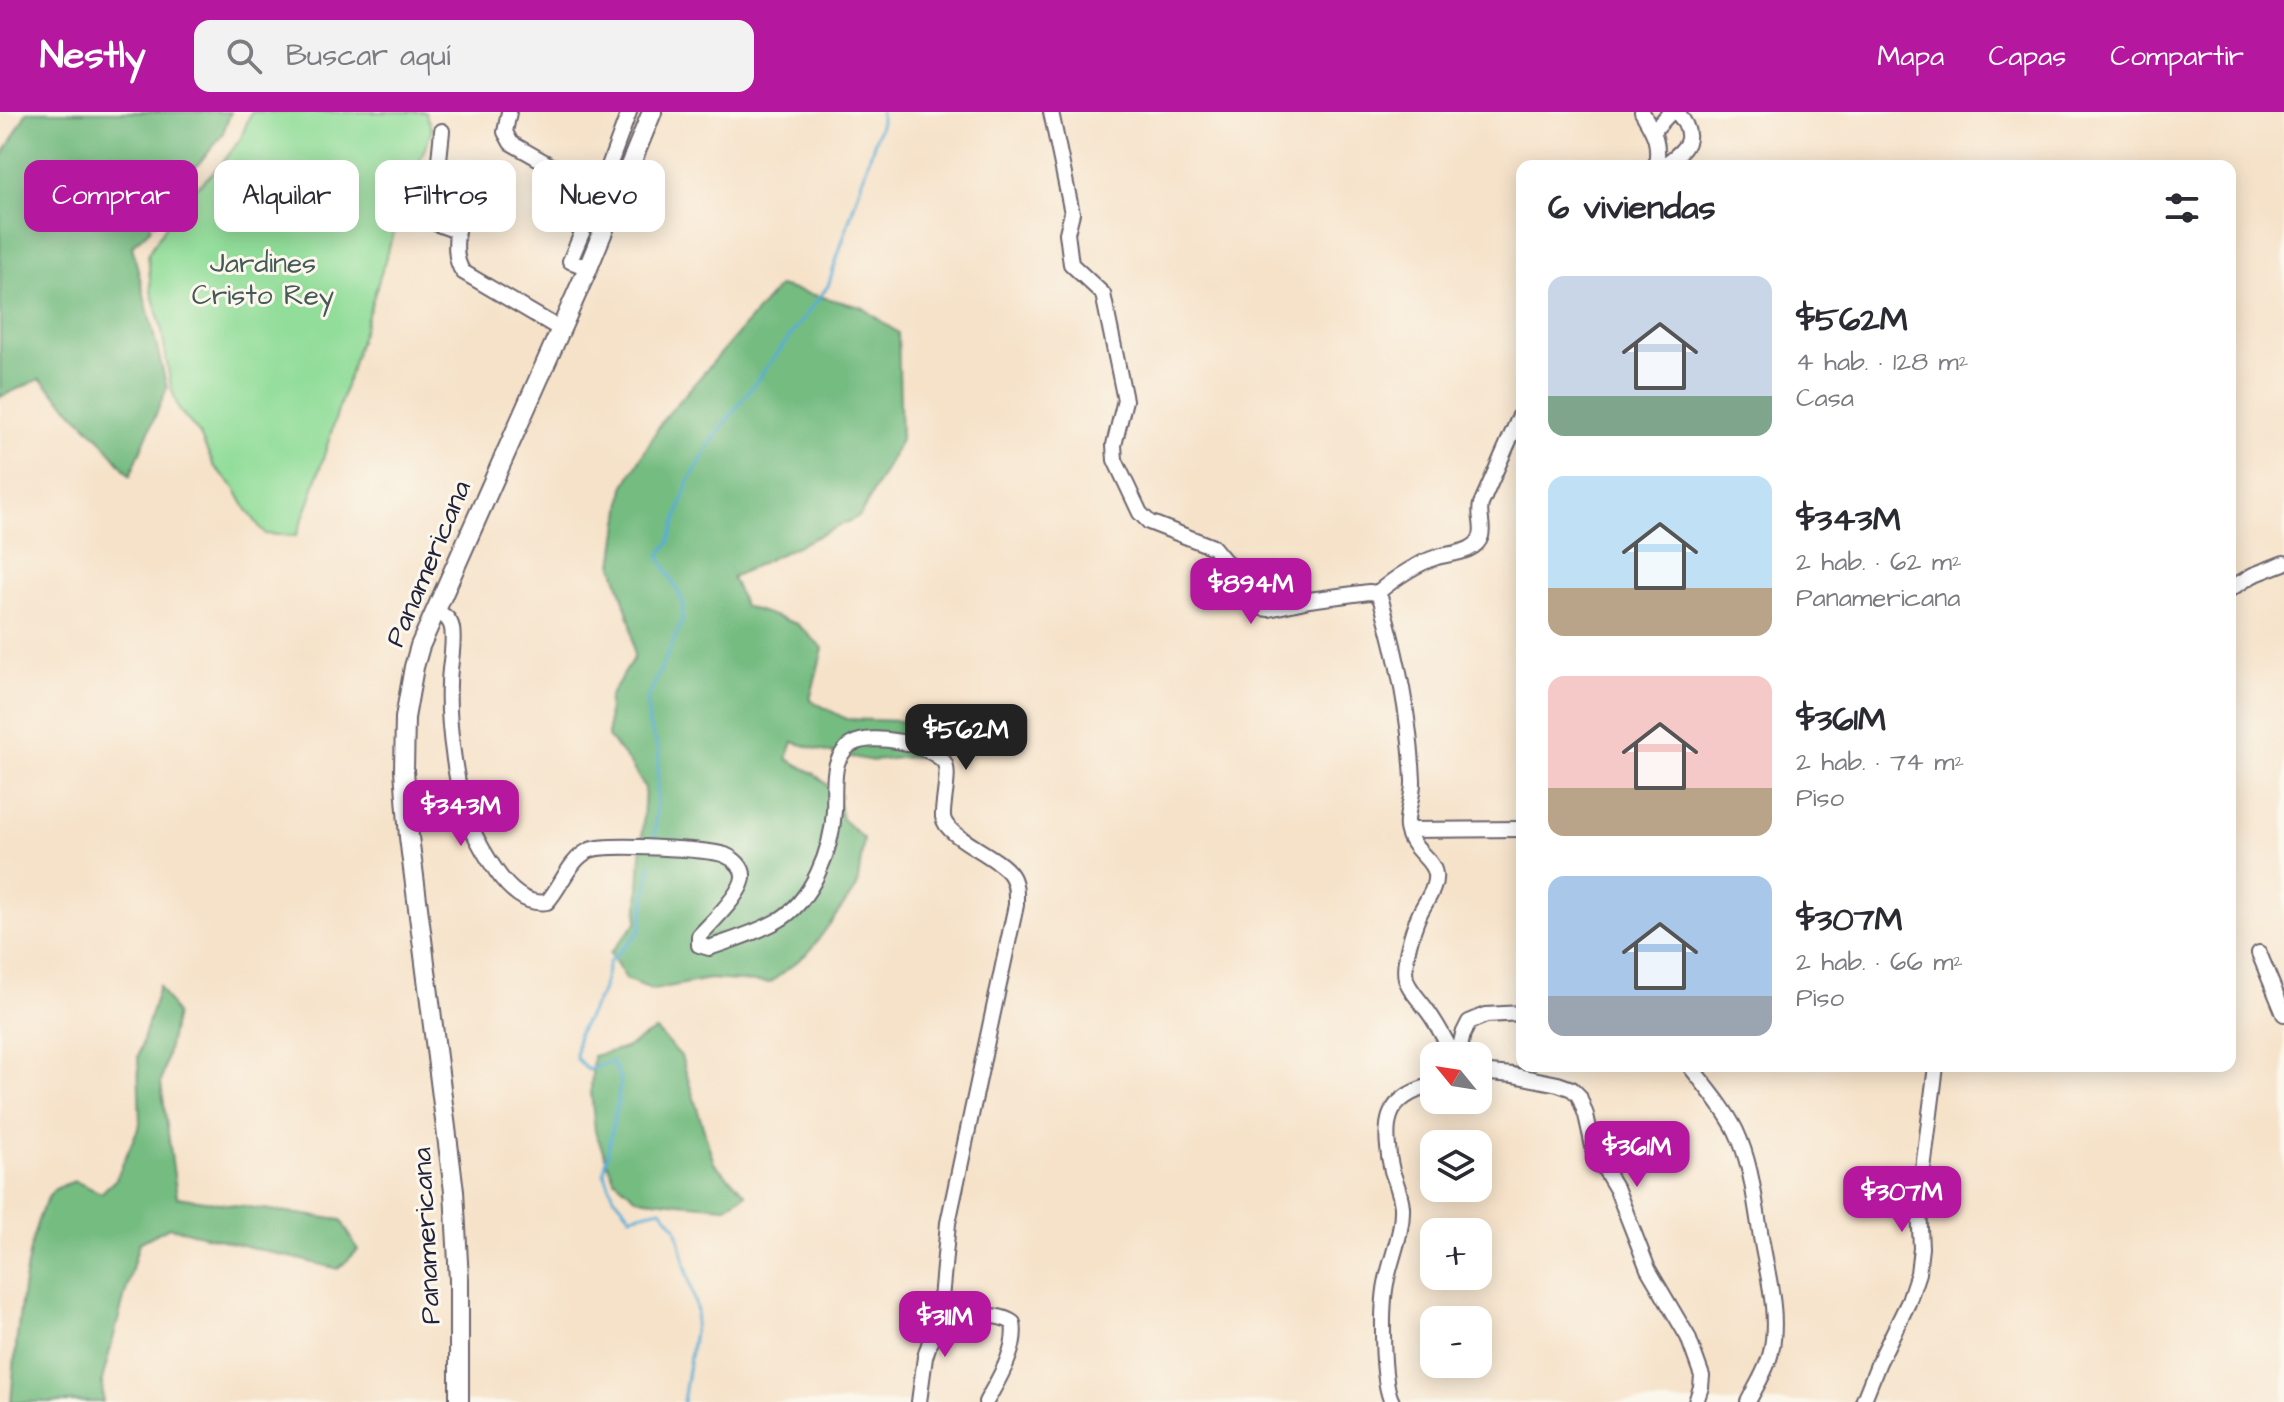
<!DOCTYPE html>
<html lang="es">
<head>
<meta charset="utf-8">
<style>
  body { margin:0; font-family:"Architects Daughter",sans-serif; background:#f2f2f3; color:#2b2b33; height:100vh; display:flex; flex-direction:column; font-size:30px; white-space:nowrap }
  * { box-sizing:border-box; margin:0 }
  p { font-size:26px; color:#7c7c81 }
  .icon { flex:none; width:44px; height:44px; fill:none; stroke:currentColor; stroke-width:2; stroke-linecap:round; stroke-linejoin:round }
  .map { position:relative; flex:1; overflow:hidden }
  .details { position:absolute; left:1516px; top:48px; width:720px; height:912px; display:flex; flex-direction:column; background:#fff; border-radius:16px; box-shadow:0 4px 20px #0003 }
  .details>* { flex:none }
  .top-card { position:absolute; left:24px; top:48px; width:760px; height:72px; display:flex; gap:16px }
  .needle { width:52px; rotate:300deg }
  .fabs { position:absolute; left:1420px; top:930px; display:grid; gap:16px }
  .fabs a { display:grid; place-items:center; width:72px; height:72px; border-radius:16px; background:#fff; box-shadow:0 4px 20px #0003; font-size:40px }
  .price { position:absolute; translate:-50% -68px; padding:0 18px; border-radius:16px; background:#b5179e; color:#fff; font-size:26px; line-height:52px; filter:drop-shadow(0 2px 4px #0008) }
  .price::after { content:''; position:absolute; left:50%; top:48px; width:24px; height:18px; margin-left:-12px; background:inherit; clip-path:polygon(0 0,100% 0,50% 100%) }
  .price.current { background:#222; color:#fff }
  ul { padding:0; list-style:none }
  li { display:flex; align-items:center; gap:24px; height:200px; padding:0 32px }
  li span { display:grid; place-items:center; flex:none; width:224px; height:160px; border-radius:16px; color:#555 }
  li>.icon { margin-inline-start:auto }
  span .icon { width:96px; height:96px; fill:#fffc; stroke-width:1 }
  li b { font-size:34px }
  h2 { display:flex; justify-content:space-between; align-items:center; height:96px; padding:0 32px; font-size:34px }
  .pill { padding:0 28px; border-radius:16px; background:#fff; box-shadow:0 4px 20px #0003; font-size:28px; line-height:72px }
  .pill.current { background:#b5179e; color:#fff }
  header { display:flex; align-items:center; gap:48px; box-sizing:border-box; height:112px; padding:0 40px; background:#b5179e; color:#fff }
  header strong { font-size:38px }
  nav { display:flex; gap:44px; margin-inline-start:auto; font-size:28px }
  .search { width:560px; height:72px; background:#f2f2f3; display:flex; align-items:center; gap:20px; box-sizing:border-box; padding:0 28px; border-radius:16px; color:#7c7c81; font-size:30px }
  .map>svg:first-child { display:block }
  .green { fill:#91dd99; stroke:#5a806a; stroke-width:2 }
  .forest { fill:#74bc81; stroke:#4b6f5e; stroke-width:2 }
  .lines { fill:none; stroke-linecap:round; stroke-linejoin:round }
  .stream { stroke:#58aed5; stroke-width:3 }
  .minor-casing { stroke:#6c656d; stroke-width:18 }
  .major-casing { stroke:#6c656d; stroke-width:22 }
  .minor { stroke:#fff; stroke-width:14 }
  .major { stroke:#fff; stroke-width:18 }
  .labels { text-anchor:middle; stroke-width:6; stroke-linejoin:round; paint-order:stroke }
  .park-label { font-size:28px; fill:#435a57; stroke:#fbf7ec }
  .street-label { font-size:28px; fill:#22223b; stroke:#fbf7ec }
</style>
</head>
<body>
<header>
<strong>Nestly</strong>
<div class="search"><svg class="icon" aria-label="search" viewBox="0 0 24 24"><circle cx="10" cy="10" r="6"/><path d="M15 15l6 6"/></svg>Buscar aquí</div>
<nav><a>Mapa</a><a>Capas</a><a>Compartir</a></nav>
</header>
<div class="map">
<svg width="2284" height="1290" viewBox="0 0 2284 1290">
  <rect width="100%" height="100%" fill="#fbf7ec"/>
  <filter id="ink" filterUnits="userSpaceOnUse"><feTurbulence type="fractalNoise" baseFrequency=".0125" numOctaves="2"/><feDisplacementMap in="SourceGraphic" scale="16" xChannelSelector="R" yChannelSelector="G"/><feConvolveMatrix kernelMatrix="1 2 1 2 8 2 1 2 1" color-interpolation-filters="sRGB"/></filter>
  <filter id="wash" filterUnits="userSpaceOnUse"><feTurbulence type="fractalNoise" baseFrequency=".006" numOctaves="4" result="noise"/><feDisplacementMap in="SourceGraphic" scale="32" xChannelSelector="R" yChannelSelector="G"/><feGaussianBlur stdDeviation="1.8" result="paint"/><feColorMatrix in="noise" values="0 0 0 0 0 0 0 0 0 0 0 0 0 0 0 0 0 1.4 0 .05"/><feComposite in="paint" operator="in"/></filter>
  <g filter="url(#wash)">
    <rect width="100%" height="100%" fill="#f6e2c9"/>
    <path class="green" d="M251 0H425L432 18 402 94 311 385 296 424 265 422 247 398 235 376 214 354 199 321 179 298 171 275 161 214 151 179 148 142 184 85 203 70 222 51 241 26Z"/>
    <path class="forest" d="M27 0H231L222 23 173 83 155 111 151 46V116L132 134 167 276 130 364 99 326 40 267 0 285V48Z
      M779 174 861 195 898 221 901 328 860 404 732 465 744 494 797 512 823 536 810 588 846 607 928 610 938 642 873 649 830 641 793 630 787 647 815 662 836 681 842 707 864 727 857 775 809 840 770 871 709 867 653 878 626 867 610 841 637 810 645 676 629 650 608 625 609 585 634 546 631 512 613 454 624 375 662 309Z
      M159 874 176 902 161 971 177 1085 341 1108 358 1138 338 1157 169 1115 139 1131 102 1268 103 1290H11C15 1244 24 1111 53 1079 58 1074 68 1072 75 1069L101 1081 116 1067 140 1012 138 945Z
      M656 918 681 944 714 1051 746 1082 726 1095 679 1091 637 1086 614 1067 595 1019 591 979 593 944 625 936Z"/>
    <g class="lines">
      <path class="stream" d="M655 727 659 639 649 613 647 588 682 510 683 490 659 443 669 431 689 369 716 323 828 174 881 10V0
        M651 752 640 819 609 850 602 880 578 922 576 946 588 958 612 949 621 969 604 1061 614 1084 631 1104 661 1097 676 1115 697 1200 683 1290"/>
    </g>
  </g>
  <g filter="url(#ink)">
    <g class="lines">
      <defs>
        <path id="minor" d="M509 0 505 20 511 31 599 81 570 149 588 156
          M1051 0 1072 101 1067 121 1071 152 1103 182 1125 288 1114 333 1115 348 1140 401 1149 410 1213 435 1229 454 1243 486 1255 495 1269 497 1309 488 1369 480 1377 481 1381 488C1398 547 1410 607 1413 668 1414 685 1405 700 1407 716 1411 739 1433 746 1435 762 1437 776 1425 790 1420 801 1413 816 1402 851 1406 867 1409 878 1419 887 1426 897 1437 911 1445 928 1454 944
          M1642 0C1654 21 1660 29 1656 54
          M1654 18 1671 0
          M442 19 439 48C445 56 454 65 457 75 465 100 447 138 463 160L560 217
          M1663 54C1686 37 1699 27 1677 0
          M428 71C421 110 421 106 457 119
          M599 81 629 0
          M2230 477 2253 463 2284 451
          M1377 481C1394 467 1415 452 1437 445 1451 441 1476 441 1481 424 1484 414 1478 403 1481 392L1522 299
          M436 499C444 503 450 507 452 516 455 534 449 554 449 572 447 610 456 683 472 717 479 732 488 747 497 760 508 776 526 794 547 790 562 774 569 747 590 738 605 731 707 737 725 743 734 747 744 755 743 765 742 782 711 811 699 824V833L709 836C731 828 756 821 777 809 812 790 832 737 834 699 835 685 832 656 840 645 843 640 847 634 852 632 873 620 929 632 944 650 951 660 942 691 943 705 946 726 998 743 1011 763 1017 772 1016 783 1016 793L948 1111 940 1198 925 1245 919 1290
          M1408 718 1522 717
          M2259 841 2284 902
          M1458 944 1463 922 1469 910 1486 903 1522 901
          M1690 954C1706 975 1724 995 1736 1019 1751 1051 1754 1084 1760 1119 1766 1159 1780 1200 1771 1240 1767 1258 1756 1274 1748 1290
          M1478 960 1513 963 1558 972 1572 977 1579 984 1586 1003 1594 1039 1617 1078 1648 1157 1688 1225 1702 1264 1701 1275 1696 1290
          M940 1198C962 1207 995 1198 1013 1211 1018 1237 998 1268 986 1290
          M1392 1290C1381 1269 1381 1191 1387 1167 1392 1143 1403 1120 1402 1095 1401 1082 1396 1071 1392 1059 1388 1043 1385 1019 1390 1004 1396 986 1417 977 1434 973
          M1863 1290 1879 1250 1908 1191 1918 1161 1921 1136 1919 1096 1921 1073 1936 954"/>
        <path id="major" d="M459 1290V1168L454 1079 409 725 404 658 405 606 414 555 420 534 588 156 652 0"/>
      </defs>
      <use href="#minor" class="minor-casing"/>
      <use href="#major" class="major-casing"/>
      <use href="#minor" class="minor"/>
      <use href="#major" class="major"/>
    </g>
  </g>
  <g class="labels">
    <g class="park-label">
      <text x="263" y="160">Jardines<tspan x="263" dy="32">Cristo Rey</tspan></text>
    </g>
    <g class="street-label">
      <text transform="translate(427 451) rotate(-67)" y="10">Panamericana</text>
      <text transform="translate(425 1124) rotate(-93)" y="10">Panamericana</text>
    </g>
  </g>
</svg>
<div class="fabs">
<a><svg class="needle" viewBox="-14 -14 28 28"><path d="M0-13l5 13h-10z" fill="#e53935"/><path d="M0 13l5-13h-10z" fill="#7c7c81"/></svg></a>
<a><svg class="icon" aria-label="layers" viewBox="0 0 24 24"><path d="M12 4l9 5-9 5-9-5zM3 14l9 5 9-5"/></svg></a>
<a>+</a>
<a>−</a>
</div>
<b class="price" style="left:1251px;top:514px">$894M</b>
<b class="price current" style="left:966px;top:660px">$562M</b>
<b class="price" style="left:461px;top:736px">$343M</b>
<b class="price" style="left:1637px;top:1077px">$361M</b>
<b class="price" style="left:1902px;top:1122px">$307M</b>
<b class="price" style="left:945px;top:1247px">$311M</b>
<div class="top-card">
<a class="pill current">Comprar</a>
<a class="pill">Alquilar</a>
<a class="pill">Filtros</a>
<a class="pill">Nuevo</a>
</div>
<section class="details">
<h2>6 viviendas<svg class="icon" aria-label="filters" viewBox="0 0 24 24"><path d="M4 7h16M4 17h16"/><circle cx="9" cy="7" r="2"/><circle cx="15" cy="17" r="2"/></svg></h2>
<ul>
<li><span style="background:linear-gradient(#c9d6e8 75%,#7fa58c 0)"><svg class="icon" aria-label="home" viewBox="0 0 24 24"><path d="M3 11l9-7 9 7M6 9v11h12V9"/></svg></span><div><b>$562M</b><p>4 hab. · 128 m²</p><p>Casa</p></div></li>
<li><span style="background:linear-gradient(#bfe0f5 70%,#b9a48a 0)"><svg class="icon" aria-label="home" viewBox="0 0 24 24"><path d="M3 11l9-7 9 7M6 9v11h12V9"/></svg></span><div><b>$343M</b><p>2 hab. · 62 m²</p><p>Panamericana</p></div></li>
<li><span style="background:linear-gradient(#f6c9c9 70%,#b9a48a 0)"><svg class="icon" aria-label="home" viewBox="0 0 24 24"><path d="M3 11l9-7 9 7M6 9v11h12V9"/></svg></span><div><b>$361M</b><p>2 hab. · 74 m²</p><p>Piso</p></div></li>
<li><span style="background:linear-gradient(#a9c7e8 75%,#9aa5b1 0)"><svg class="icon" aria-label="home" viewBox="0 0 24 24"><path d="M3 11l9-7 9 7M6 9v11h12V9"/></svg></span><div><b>$307M</b><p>2 hab. · 66 m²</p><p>Piso</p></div></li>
</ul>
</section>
</div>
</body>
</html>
